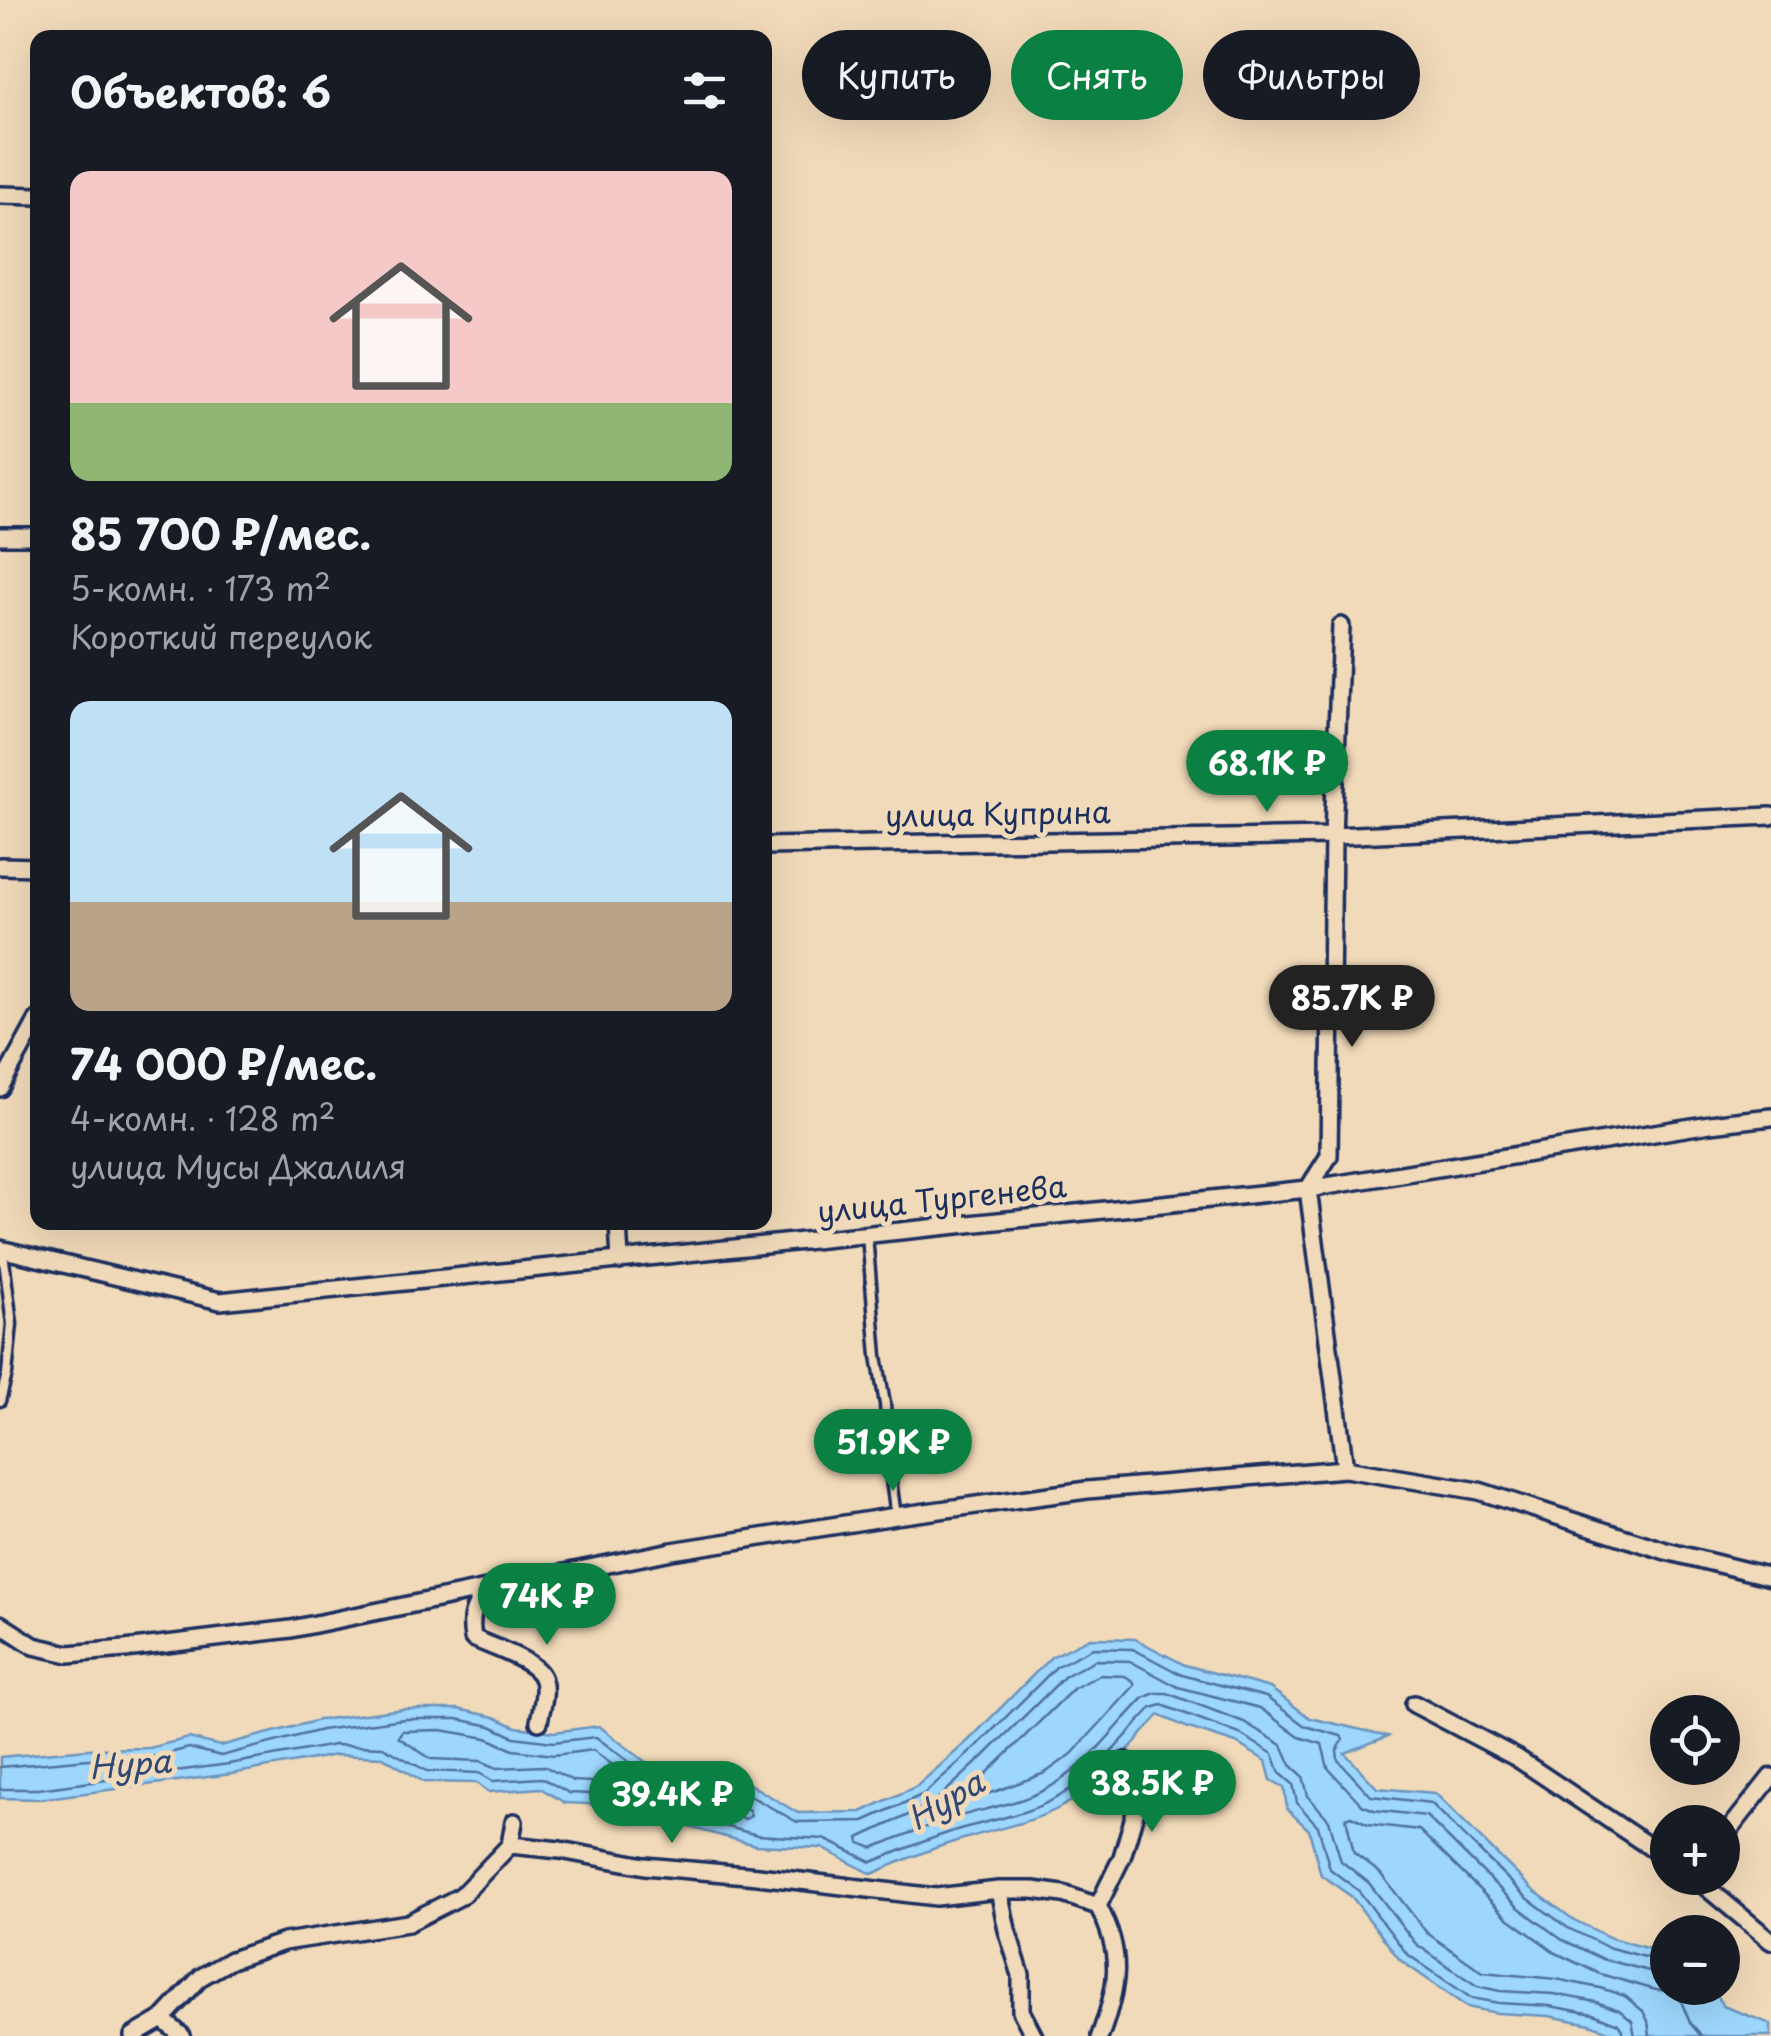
<!DOCTYPE html>
<html lang="ru">
<head>
<meta charset="utf-8">
<style>
  body { margin:0; font-family:"Playpen Sans",sans-serif; background:#242831; color:#f1f3f6; height:100vh; display:flex; flex-direction:column; font-size:38px; white-space:nowrap }
  * { box-sizing:border-box; margin:0 }
  p { font-size:32px; color:#9ea1a6 }
  .icon { flex:none; width:55px; height:55px; fill:none; stroke:currentColor; stroke-width:2; stroke-linecap:round; stroke-linejoin:round }
  .map { position:relative; flex:1; overflow:hidden }
  .side { position:absolute; left:30px; top:30px; width:742px; height:1200px; display:flex; flex-direction:column; background:#171b24; border-radius:20px; box-shadow:0 10px 40px #0002 }
  .side>* { flex:none }
  .hud { position:absolute; left:802px; top:30px; width:818px; height:90px; display:flex; gap:20px }
  .buttons { position:absolute; left:1650px; top:1695px; display:grid; gap:20px }
  .buttons a { display:grid; place-items:center; width:90px; height:90px; border-radius:50%; background:#171b24; box-shadow:0 10px 40px #0002; font-size:50px }
  .price { position:absolute; translate:-50% -85px; padding:0 22px; border-radius:35px; background:#0b8043; color:#fff; font-size:32px; line-height:65px; filter:drop-shadow(0 2px 5px #0008) }
  .price::after { content:''; position:absolute; left:50%; top:60px; width:30px; height:22px; margin-left:-15px; background:inherit; clip-path:polygon(0 0,100% 0,50% 100%) }
  .price.selected { background:#222; color:#fff }
  ul { padding:0; list-style:none }
  li { display:grid; align-content:center; gap:20px; height:530px; padding:0 40px }
  li span { display:grid; place-items:center; height:310px; border-radius:20px; color:#555 }
  li>.icon { margin-inline-start:auto }
  span .icon { width:180px; height:180px; fill:#fffc; stroke-width:1 }
  li b { font-size:42px }
  h2 { display:flex; justify-content:space-between; align-items:center; height:120px; padding:0 40px; font-size:42px }
  .chip { padding:0 35px; border-radius:45px; background:#171b24; box-shadow:0 10px 40px #0002; font-size:35px; line-height:90px }
  .chip.selected { background:#0b8043; color:#fff }
  .map>svg:first-child { display:block }
  .water { fill:#9ed7fe; stroke:#6a94be; stroke-width:2.5 }
  .lines { fill:none; stroke-linecap:round; stroke-linejoin:round }
  .shore { stroke:#4f729e; stroke-width:2.5 }
  .lane-casing { stroke:#1b2f5e; stroke-width:15 }
  .street-casing { stroke:#1b2f5e; stroke-width:22 }
  .lane { stroke:#f1dab9; stroke-width:8 }
  .street { stroke:#f1dab9; stroke-width:15 }
  .labels { text-anchor:middle; stroke-width:10; stroke-linejoin:round; paint-order:stroke }
  .street-label { font-size:30px; fill:#1b2f5e; stroke:#f1dab9 }
  .water-label { font-size:32px; font-style:italic; fill:#2f4876; stroke:#f1dab9 }
</style>
</head>
<body>
<div class="map">
<svg width="1771" height="2036" viewBox="0 0 1771 2036">
  <rect width="100%" height="100%" fill="#f1dab9"/>
  <filter id="ink" filterUnits="userSpaceOnUse"><feTurbulence type="fractalNoise" baseFrequency=".01" numOctaves="2"/><feDisplacementMap in="SourceGraphic" scale="20" xChannelSelector="R" yChannelSelector="G"/><feConvolveMatrix kernelMatrix="1 2 1 2 8 2 1 2 1" color-interpolation-filters="sRGB"/></filter>
  <g filter="url(#ink)">
    <path class="water" d="M1090 1638 1135 1639 1185 1665 1270 1688 1310 1718 1388 1736 1345 1753 1377 1788 1435 1793 1533 1890 1574 1920 1611 1938 1667 1954 1668 1988H1714L1723 2006 1771 2024V2036H1622L1590 2024 1549 2016 1497 2013 1467 2007 1400 1960 1352 1897 1321 1875 1309 1830 1287 1809 1284 1787 1271 1780 1266 1761 1236 1743 1186 1727 1159 1715C1130 1747 1102 1785 1063 1806 1034 1822 999 1828 967 1838 934 1847 903 1860 872 1874L822 1848 755 1845 608 1805 565 1803 540 1788 489 1792 477 1783 424 1782 383 1757 336 1755 231 1774 39 1799 0 1798V1757L88 1749 149 1748 189 1738 220 1746 319 1720 403 1709H458L494 1717 516 1727 554 1732 599 1726 656 1770 676 1762 724 1769 798 1813 861 1812 917 1786 969 1740 1051 1657Z"/>
    <g class="lines">
      <path class="shore" d="M1100 1675 1125 1676 1133 1681 1135 1685 1072 1754 1045 1773 994 1792 975 1797 971 1795V1789L1074 1688Z
        M441 1730 487 1738 513 1750 554 1755 593 1750 629 1778 630 1783 625 1786 610 1783 573 1781 544 1766 497 1768 481 1761 431 1759 398 1737 402 1731Z
        M0 1767 89 1759 150 1758 189 1748 221 1756 321 1730 404 1719H457L491 1726 514 1737 553 1742 596 1737 652 1779 660 1780 678 1773 720 1779 797 1822 864 1821 924 1794 976 1747 1057 1666 1093 1648 1133 1649 1182 1675 1266 1697 1305 1726 1341 1736 1343 1740 1337 1750 1338 1760 1371 1796 1431 1803 1526 1897 1568 1928 1607 1947 1668 1963
        M680 1786 717 1791 749 1810 751 1816 745 1819 669 1797V1790Z
        M0 1789H38L229 1764 334 1745 383 1747 427 1771 479 1773 493 1781 542 1778 569 1793 610 1795 757 1835 824 1839 872 1862C903 1850 934 1836 967 1827 998 1819 1035 1812 1063 1794 1098 1771 1123 1738 1152 1708L1162 1705 1240 1734 1273 1754 1280 1773 1293 1784 1297 1803 1318 1826 1330 1869 1359 1891 1407 1954 1471 1998 1499 2003 1550 2006 1593 2014 1618 2024 1622 2030V2036
        M1635 2036 1632 2021 1619 2010 1596 2002 1554 1994 1500 1991 1477 1986 1416 1944 1369 1883 1341 1861 1329 1820 1308 1796 1303 1776 1291 1765 1282 1745 1244 1722 1167 1693H1155L1144 1698C1115 1727 1091 1762 1055 1784 1027 1802 992 1807 960 1816 930 1825 901 1836 873 1848L860 1843 859 1838 932 1804 984 1756 1065 1676 1095 1660 1130 1661 1178 1687 1260 1708 1299 1737 1322 1744 1328 1768 1362 1805 1374 1810 1426 1816 1518 1907 1561 1939 1603 1959 1668 1976
        M1650 2036 1648 2021 1643 2011 1625 1996 1600 1988 1556 1979 1483 1972 1427 1933 1380 1873 1354 1853 1346 1818 1351 1816 1368 1824 1419 1830 1508 1918 1556 1953 1600 1974 1656 1990 1677 1991 1690 2023 1701 2036"/>
      <defs>
        <path id="lane" d="M867 1235 877 1356 885 1404 890 1473 896 1516
          M0 1401 7 1374 12 1324 3 1252"/>
        <path id="street" d="M0 195 38 196
          M0 536H38
          M1341 626 1333 836 1329 1156 1308 1189 1345 1469
          M765 846 1333 836 1771 816
          M0 866 38 867
          M0 1088 38 1019
          M618 1222 620 1261
          M0 1249 220 1301 1308 1189 1710 1124 1771 1117
          M486 1589C474 1608 469 1615 473 1638 491 1647 538 1660 543 1680 547 1693 541 1709 539 1722
          M0 1624 34 1646 69 1654 125 1649 291 1629 672 1551 896 1516 1087 1490 1345 1469 1479 1491 1666 1551 1771 1577
          M1414 1704 1517 1758 1668 1859
          M1722 1839 1771 1777
          M510 1845 514 1822
          M1695 1878 1771 1941
          M999 1890 1007 1930 1021 1975V2011L1034 2036
          M1098 1906 1122 1857 1141 1793 1126 1761
          M162 2019 182 2036
          M133 2036 162 2019 201 1977 231 1960 284 1942 408 1923 461 1896 510 1845 560 1850 645 1866 758 1876 936 1897 999 1890H1033L1063 1894 1098 1906C1124 1954 1118 1987 1100 2036"/>
      </defs>
      <use href="#lane" class="lane-casing"/>
      <use href="#street" class="street-casing"/>
      <use href="#lane" class="lane"/>
      <use href="#street" class="street"/>
    </g>
  </g>
  <g class="labels">
    <g class="street-label">
      <text transform="translate(998 815) rotate(-1)" y="10">улица Куприна</text>
      <text transform="translate(942 1200) rotate(-6)" y="10">улица Тургенева</text>
    </g>
    <g class="water-label">
      <text transform="translate(130 1765) rotate(-5)" y="11">Нура</text>
      <text transform="translate(946 1801) rotate(-31)" y="11">Нура</text>
    </g>
  </g>
</svg>
<div class="buttons">
<a><svg class="icon" aria-label="locate" viewBox="0 0 24 24"><circle cx="12" cy="12" r="6"/><path d="M12 2v4M12 18v4M2 12h4M18 12h4"/></svg></a>
<a>+</a>
<a>−</a>
</div>
<b class="price" style="left:1267px;top:815px">68.1K ₽</b>
<b class="price selected" style="left:1352px;top:1050px">85.7K ₽</b>
<b class="price" style="left:893px;top:1494px">51.9K ₽</b>
<b class="price" style="left:547px;top:1648px">74K ₽</b>
<b class="price" style="left:1152px;top:1835px">38.5K ₽</b>
<b class="price" style="left:672px;top:1846px">39.4K ₽</b>
<div class="hud">
<a class="chip">Купить</a>
<a class="chip selected">Снять</a>
<a class="chip">Фильтры</a>
</div>
<section class="side">
<h2>Объектов: 6<svg class="icon" aria-label="filters" viewBox="0 0 24 24"><path d="M4 7h16M4 17h16"/><circle cx="9" cy="7" r="2"/><circle cx="15" cy="17" r="2"/></svg></h2>
<ul>
<li><span style="background:linear-gradient(#f6c9c9 75%,#8fb573 0)"><svg class="icon" aria-label="home" viewBox="0 0 24 24"><path d="M3 11l9-7 9 7M6 9v11h12V9"/></svg></span><div><b>85 700 ₽/мес.</b><p>5-комн. · 173 m²</p><p>Короткий переулок</p></div></li>
<li><span style="background:linear-gradient(#bfe0f5 65%,#b9a48a 0)"><svg class="icon" aria-label="home" viewBox="0 0 24 24"><path d="M3 11l9-7 9 7M6 9v11h12V9"/></svg></span><div><b>74 000 ₽/мес.</b><p>4-комн. · 128 m²</p><p>улица Мусы Джалиля</p></div></li>
</ul>
</section>
</div>
</body>
</html>
